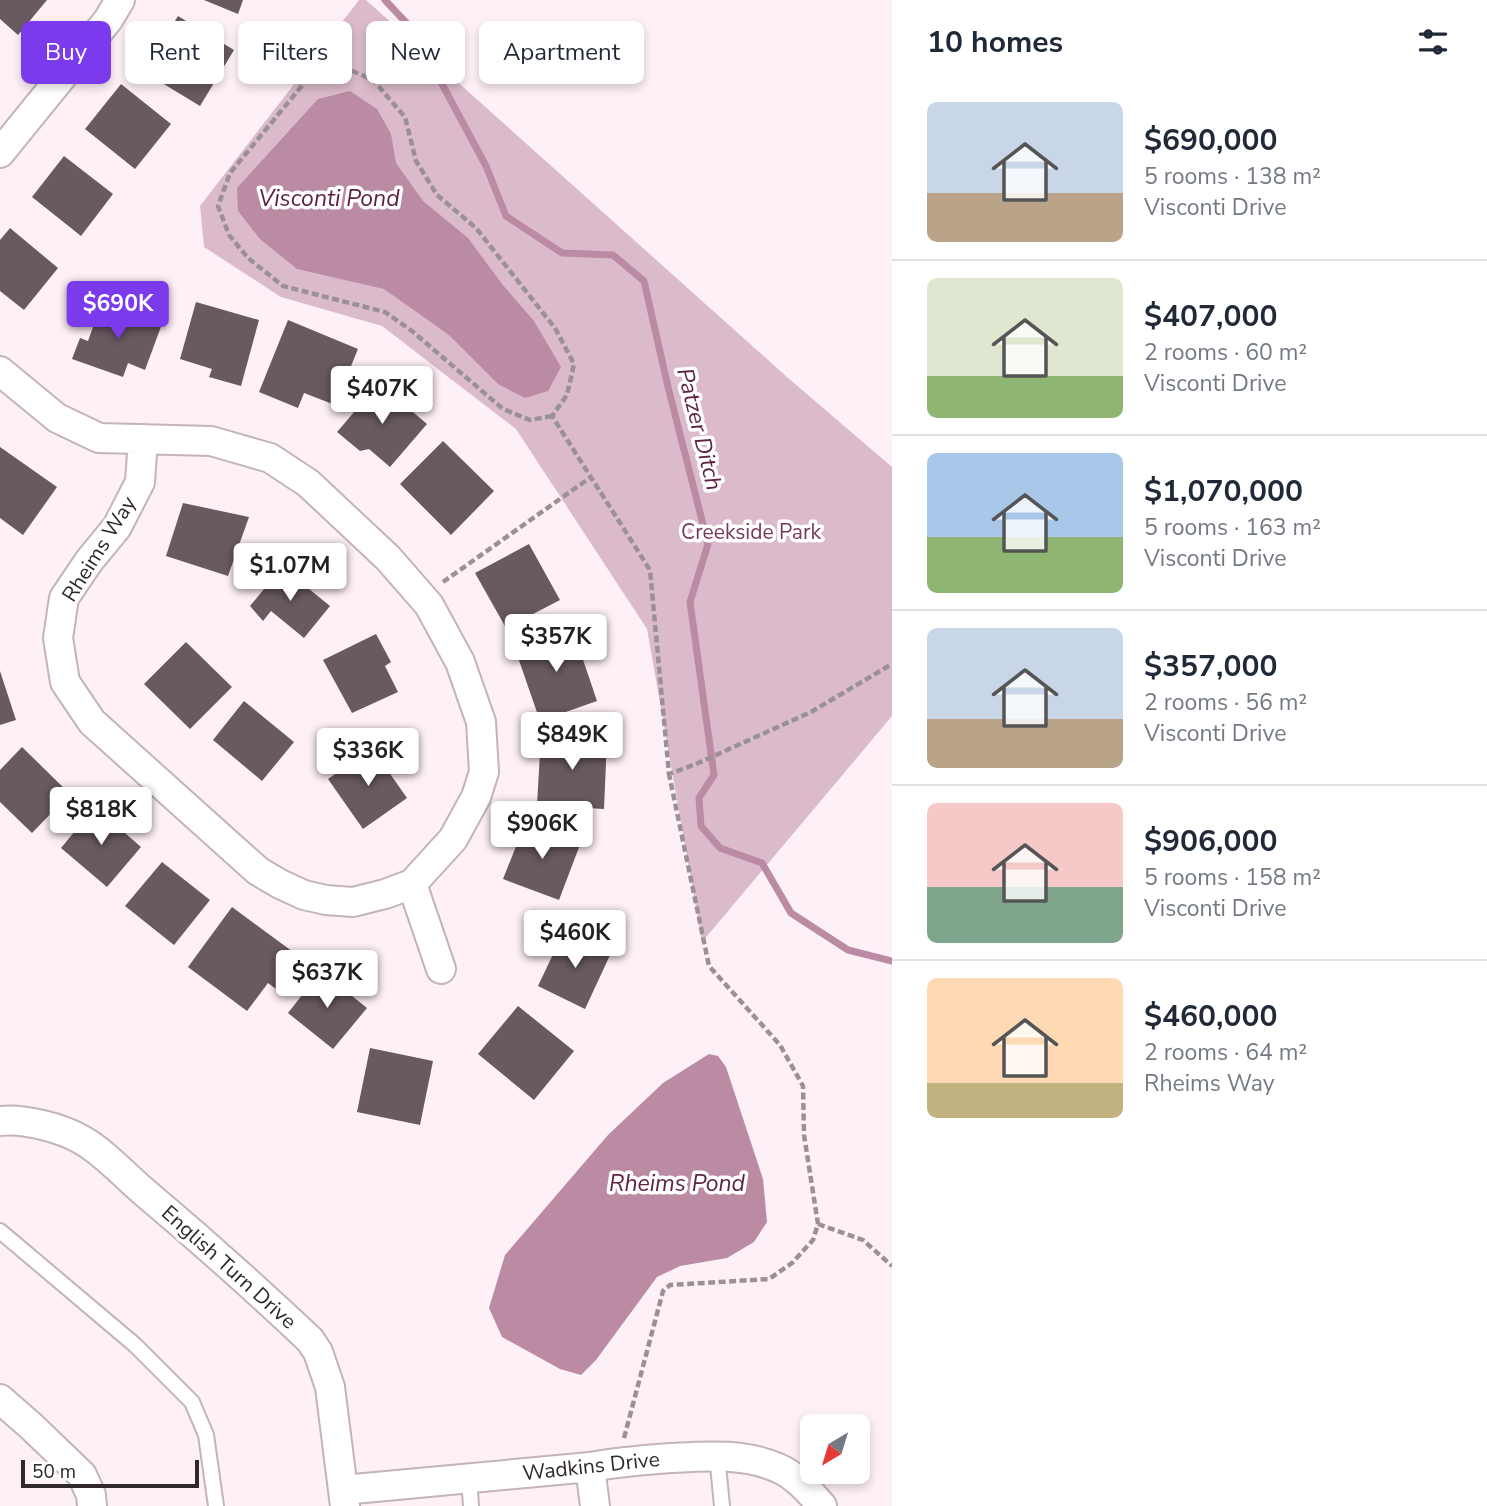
<!DOCTYPE html>
<html lang="en">
<head>
<meta charset="utf-8">
<style>
  body { margin:0; font-family:"Nunito Sans",sans-serif; background:#f6f6f7; color:#1f2937; height:100vh; display:flex; flex-direction:column; font-size:26px; white-space:nowrap }
  * { box-sizing:border-box; margin:0 }
  p { font-size:23px; color:#747a83 }
  .icon { flex:none; width:38px; height:38px; fill:none; stroke:currentColor; stroke-width:2; stroke-linecap:round; stroke-linejoin:round }
  .map { position:relative; flex:1; overflow:hidden }
  .details { display:flex; flex-direction:column; background:#fff; width:595px }
  .details>* { flex:none }
  .hud { position:absolute; left:21px; top:21px; width:665px; height:63px; display:flex; gap:14px }
  .needle { width:46px; rotate:218deg }
  .tools { position:absolute; left:800px; top:1414px; display:grid; gap:14px }
  .tools a { display:grid; place-items:center; width:70px; height:70px; border-radius:10px; background:#fff; box-shadow:0 4px 10px #0003; font-size:35px }
  .scale { position:absolute; left:21px; bottom:18px; width:178px; box-sizing:border-box; padding-left:7px; border:4px solid #2f282c; border-top:0; font-size:19px; line-height:24px; white-space:nowrap; color:#2f282c; -webkit-text-stroke:5px #fff; paint-order:stroke }
  .price { position:absolute; translate:-50% -60px; padding:0 16px; border-radius:7px; background:#fff; color:#222; font-size:23px; line-height:46px; filter:drop-shadow(0 2px 4px #0008) }
  .price::after { content:''; position:absolute; left:50%; top:42px; width:21px; height:16px; margin-left:-10px; background:inherit; clip-path:polygon(0 0,100% 0,50% 100%) }
  .price.selected { background:#7c3aed; color:#fff }
  ul { padding:0; list-style:none }
  li { display:flex; align-items:center; gap:21px; height:175px; padding:0 35px }
  li+li { border-top:2px solid #e0e1e3 }
  li span { display:grid; place-items:center; flex:none; width:196px; height:140px; border-radius:10px; color:#555 }
  li>.icon { margin-inline-start:auto }
  span .icon { width:84px; height:84px; fill:#fffc; stroke-width:1 }
  li b { font-size:30px }
  h2 { display:flex; justify-content:space-between; align-items:center; height:84px; padding:0 35px; font-size:30px }
  .chip { padding:0 24px; border-radius:10px; background:#fff; box-shadow:0 4px 10px #0003; font-size:24px; line-height:63px }
  .chip.selected { background:#7c3aed; color:#fff }
  main { display:flex; flex:1; min-height:0 }
  .map>svg:first-child { display:block }
  .green { fill:#dbbbcb }
  .water { fill:#bb8aa3 }
  .lines { fill:none; stroke-linecap:round; stroke-linejoin:round }
  .stream { stroke:#bb8aa3; stroke-width:7 }
  .building { fill:#695a61 }
  .service-casing { stroke:#c4b3bb; stroke-width:18 }
  .minor-casing { stroke:#c4b3bb; stroke-width:32 }
  .path { stroke:#9a9095; stroke-width:4.5; stroke-dasharray:7 3.5; stroke-linecap:butt }
  .service { stroke:#fff; stroke-width:14 }
  .minor { stroke:#fff; stroke-width:28 }
  .labels { text-anchor:middle; stroke-width:7; stroke-linejoin:round; paint-order:stroke }
  .park-label { font-size:21px; fill:#78395c; stroke:#fff }
  .street-label { font-size:21px; fill:#2f282c; stroke:#fff }
  .water-label { font-size:23px; font-style:italic; fill:#5e2246; stroke:#fff }
</style>
</head>
<body>
<main>
<div class="map">
<svg width="892" height="1506" viewBox="0 0 892 1506">
  <rect width="100%" height="100%" fill="#fef0f7"/>
  <path class="green" d="M359 0H366L787 377 892 467V716L702 942 647 629 516 429 382 326 281 297 204 247 200 206Z"/>
  <path class="water" d="M350 91 377 109 391 134 396 163 423 201 468 238 502 284 534 321 561 367 548 391 525 398 498 384 449 335 384 289 297 269 260 239 238 211 237 188 318 99Z
    M709 1054 718 1056 726 1067 763 1179 767 1222 754 1242 727 1258 680 1266 657 1277 596 1360 581 1375 560 1369 502 1337 489 1308 505 1255 608 1135 663 1083Z"/>
  <g class="lines">
    <path class="stream" d="M385 0 413 30 486 166 506 216 562 253 613 255 644 281 668 387 708 544 690 602 714 775 699 798 701 826 720 848 762 863 791 913 848 950 892 961"/>
  </g>
  <path class="building" d="M0 0H47L18 35 0 19Z
    M204 0H243L238 14Z
    M178 16 234 50 200 106 144 72Z
    M121 84 171 124 135 169 85 129Z
    M64 156 113 194 81 236 32 197Z
    M10 228 58 268 24 310 0 291V240Z
    M102 302 162 324 145 370 128 363 123 377 72 359 80 338 88 341Z
    M196 302 259 320 241 386 209 377 212 369 180 359Z
    M288 320 358 349 335 405 304 393 298 408 259 392Z
    M379 383 427 424 390 467 369 449 360 451 337 432Z
    M443 441 494 491 451 535 400 484Z
    M0 447 57 487 23 535 0 518Z
    M183 503 249 517 228 576 166 556Z
    M529 544 560 600 506 628 475 573Z
    M282 567 330 606 304 638 271 611 263 621 250 606Z
    M572 627 597 701 540 721 514 646Z
    M376 634 391 662 385 666 398 692 352 713 323 660Z
    M186 642 232 687 190 729 144 684Z
    M0 671 16 720 0 725Z
    M244 701 294 742 262 781 213 740Z
    M541 735 607 739 604 809 537 805Z
    M22 747 70 794 32 833 0 802V770Z
    M372 748 407 798 363 829 328 779Z
    M95 807 141 847 107 887 61 848Z
    M526 821 581 842 559 900 503 879Z
    M162 862 210 900 174 945 125 906Z
    M232 907 304 960 280 992 268 983 247 1011 188 967Z
    M564 931 611 953 585 1009 538 986Z
    M321 971 367 1008 333 1049 288 1013Z
    M518 1006 574 1051 534 1100 478 1054Z
    M370 1048 433 1061 420 1125 357 1112Z"/>
  <g class="lines">
    <defs>
      <path id="service" d="M0 1231 135 1345 192 1402 206 1435 216 1506
        M717 1455 722 1506
        M469 1478 471 1506"/>
      <path id="minor" d="M0 153 108 20 120 0
        M0 371 57 418 99 438 211 441 270 458 308 483 388 558 429 605 460 662 481 722 484 772 476 797 453 839 412 884 385 894 353 902 326 900 304 895 280 884 258 871 92 722 65 682 58 638 64 598 89 561 117 527 140 482 143 439
        M412 884 441 969
        M0 1121C23 1118 62 1128 82 1140 105 1153 123 1174 143 1191 200 1239 256 1289 310 1340L318 1352 330 1387 345 1506
        M0 1399 31 1426 82 1475 91 1495 92 1506
        M590 1467 595 1506
        M343 1490 590 1467C617 1462 644 1460 671 1458 707 1456 744 1453 778 1468 795 1475 810 1492 822 1506"/>
    </defs>
    <use href="#service" class="service-casing"/>
    <use href="#minor" class="minor-casing"/>
    <path class="path" d="M552 416 530 420 503 409 412 331 385 312 283 286 248 258 229 235 218 206 230 173 305 82 341 66 373 80 405 117 416 161 437 195 476 228 555 328 574 364 567 395 552 416 650 570 669 774 696 764 811 712 892 664
      M443 582 591 477
      M818 1224 863 1240 892 1266
      M624 1438 663 1291 670 1285 769 1279 792 1263 813 1240 818 1224 804 1135 803 1086 780 1045 709 966 669 774"/>
    <use href="#service" class="service"/>
    <use href="#minor" class="minor"/>
  </g>
  <g class="labels">
    <g class="park-label">
      <text x="751" y="539">Creekside Park</text>
    </g>
    <g class="street-label">
      <text transform="translate(99 549) rotate(-58)" y="7">Rheims Way</text>
      <text transform="translate(229 1267) rotate(42)" y="7">English Turn Drive</text>
      <text transform="translate(591 1466) rotate(-6)" y="7">Wadkins Drive</text>
    </g>
    <g class="water-label">
      <text x="329" y="206">Visconti Pond</text>
      <text transform="translate(700 429) rotate(76)" y="8">Patzer Ditch</text>
      <text x="677" y="1191">Rheims Pond</text>
    </g>
  </g>
</svg>
<div class="tools">
<a><svg class="needle" viewBox="-14 -14 28 28"><path d="M0-13l5 13h-10z" fill="#e53935"/><path d="M0 13l5-13h-10z" fill="#747a83"/></svg></a>
</div>
<div class="scale">50 m</div>
<b class="price selected" style="left:118px;top:341px">$690K</b>
<b class="price" style="left:382px;top:426px">$407K</b>
<b class="price" style="left:290px;top:603px">$1.07M</b>
<b class="price" style="left:556px;top:674px">$357K</b>
<b class="price" style="left:572px;top:772px">$849K</b>
<b class="price" style="left:368px;top:788px">$336K</b>
<b class="price" style="left:101px;top:847px">$818K</b>
<b class="price" style="left:542px;top:861px">$906K</b>
<b class="price" style="left:575px;top:970px">$460K</b>
<b class="price" style="left:327px;top:1010px">$637K</b>
<div class="hud">
<a class="chip selected">Buy</a>
<a class="chip">Rent</a>
<a class="chip">Filters</a>
<a class="chip">New</a>
<a class="chip">Apartment</a>
</div>
</div>
<section class="details">
<h2>10 homes<svg class="icon" aria-label="filters" viewBox="0 0 24 24"><path d="M4 7h16M4 17h16"/><circle cx="9" cy="7" r="2"/><circle cx="15" cy="17" r="2"/></svg></h2>
<ul>
<li><span style="background:linear-gradient(#c9d6e8 65%,#b9a48a 0)"><svg class="icon" aria-label="home" viewBox="0 0 24 24"><path d="M3 11l9-7 9 7M6 9v11h12V9"/></svg></span><div><b>$690,000</b><p>5 rooms · 138 m²</p><p>Visconti Drive</p></div></li>
<li><span style="background:linear-gradient(#dfe7d0 70%,#8fb573 0)"><svg class="icon" aria-label="home" viewBox="0 0 24 24"><path d="M3 11l9-7 9 7M6 9v11h12V9"/></svg></span><div><b>$407,000</b><p>2 rooms · 60 m²</p><p>Visconti Drive</p></div></li>
<li><span style="background:linear-gradient(#a9c7e8 60%,#8fb573 0)"><svg class="icon" aria-label="home" viewBox="0 0 24 24"><path d="M3 11l9-7 9 7M6 9v11h12V9"/></svg></span><div><b>$1,070,000</b><p>5 rooms · 163 m²</p><p>Visconti Drive</p></div></li>
<li><span style="background:linear-gradient(#c9d6e8 65%,#b9a48a 0)"><svg class="icon" aria-label="home" viewBox="0 0 24 24"><path d="M3 11l9-7 9 7M6 9v11h12V9"/></svg></span><div><b>$357,000</b><p>2 rooms · 56 m²</p><p>Visconti Drive</p></div></li>
<li><span style="background:linear-gradient(#f6c9c9 60%,#7fa58c 0)"><svg class="icon" aria-label="home" viewBox="0 0 24 24"><path d="M3 11l9-7 9 7M6 9v11h12V9"/></svg></span><div><b>$906,000</b><p>5 rooms · 158 m²</p><p>Visconti Drive</p></div></li>
<li><span style="background:linear-gradient(#ffd9b3 75%,#c2b280 0)"><svg class="icon" aria-label="home" viewBox="0 0 24 24"><path d="M3 11l9-7 9 7M6 9v11h12V9"/></svg></span><div><b>$460,000</b><p>2 rooms · 64 m²</p><p>Rheims Way</p></div></li>
</ul>
</section>
</main>
</body>
</html>
